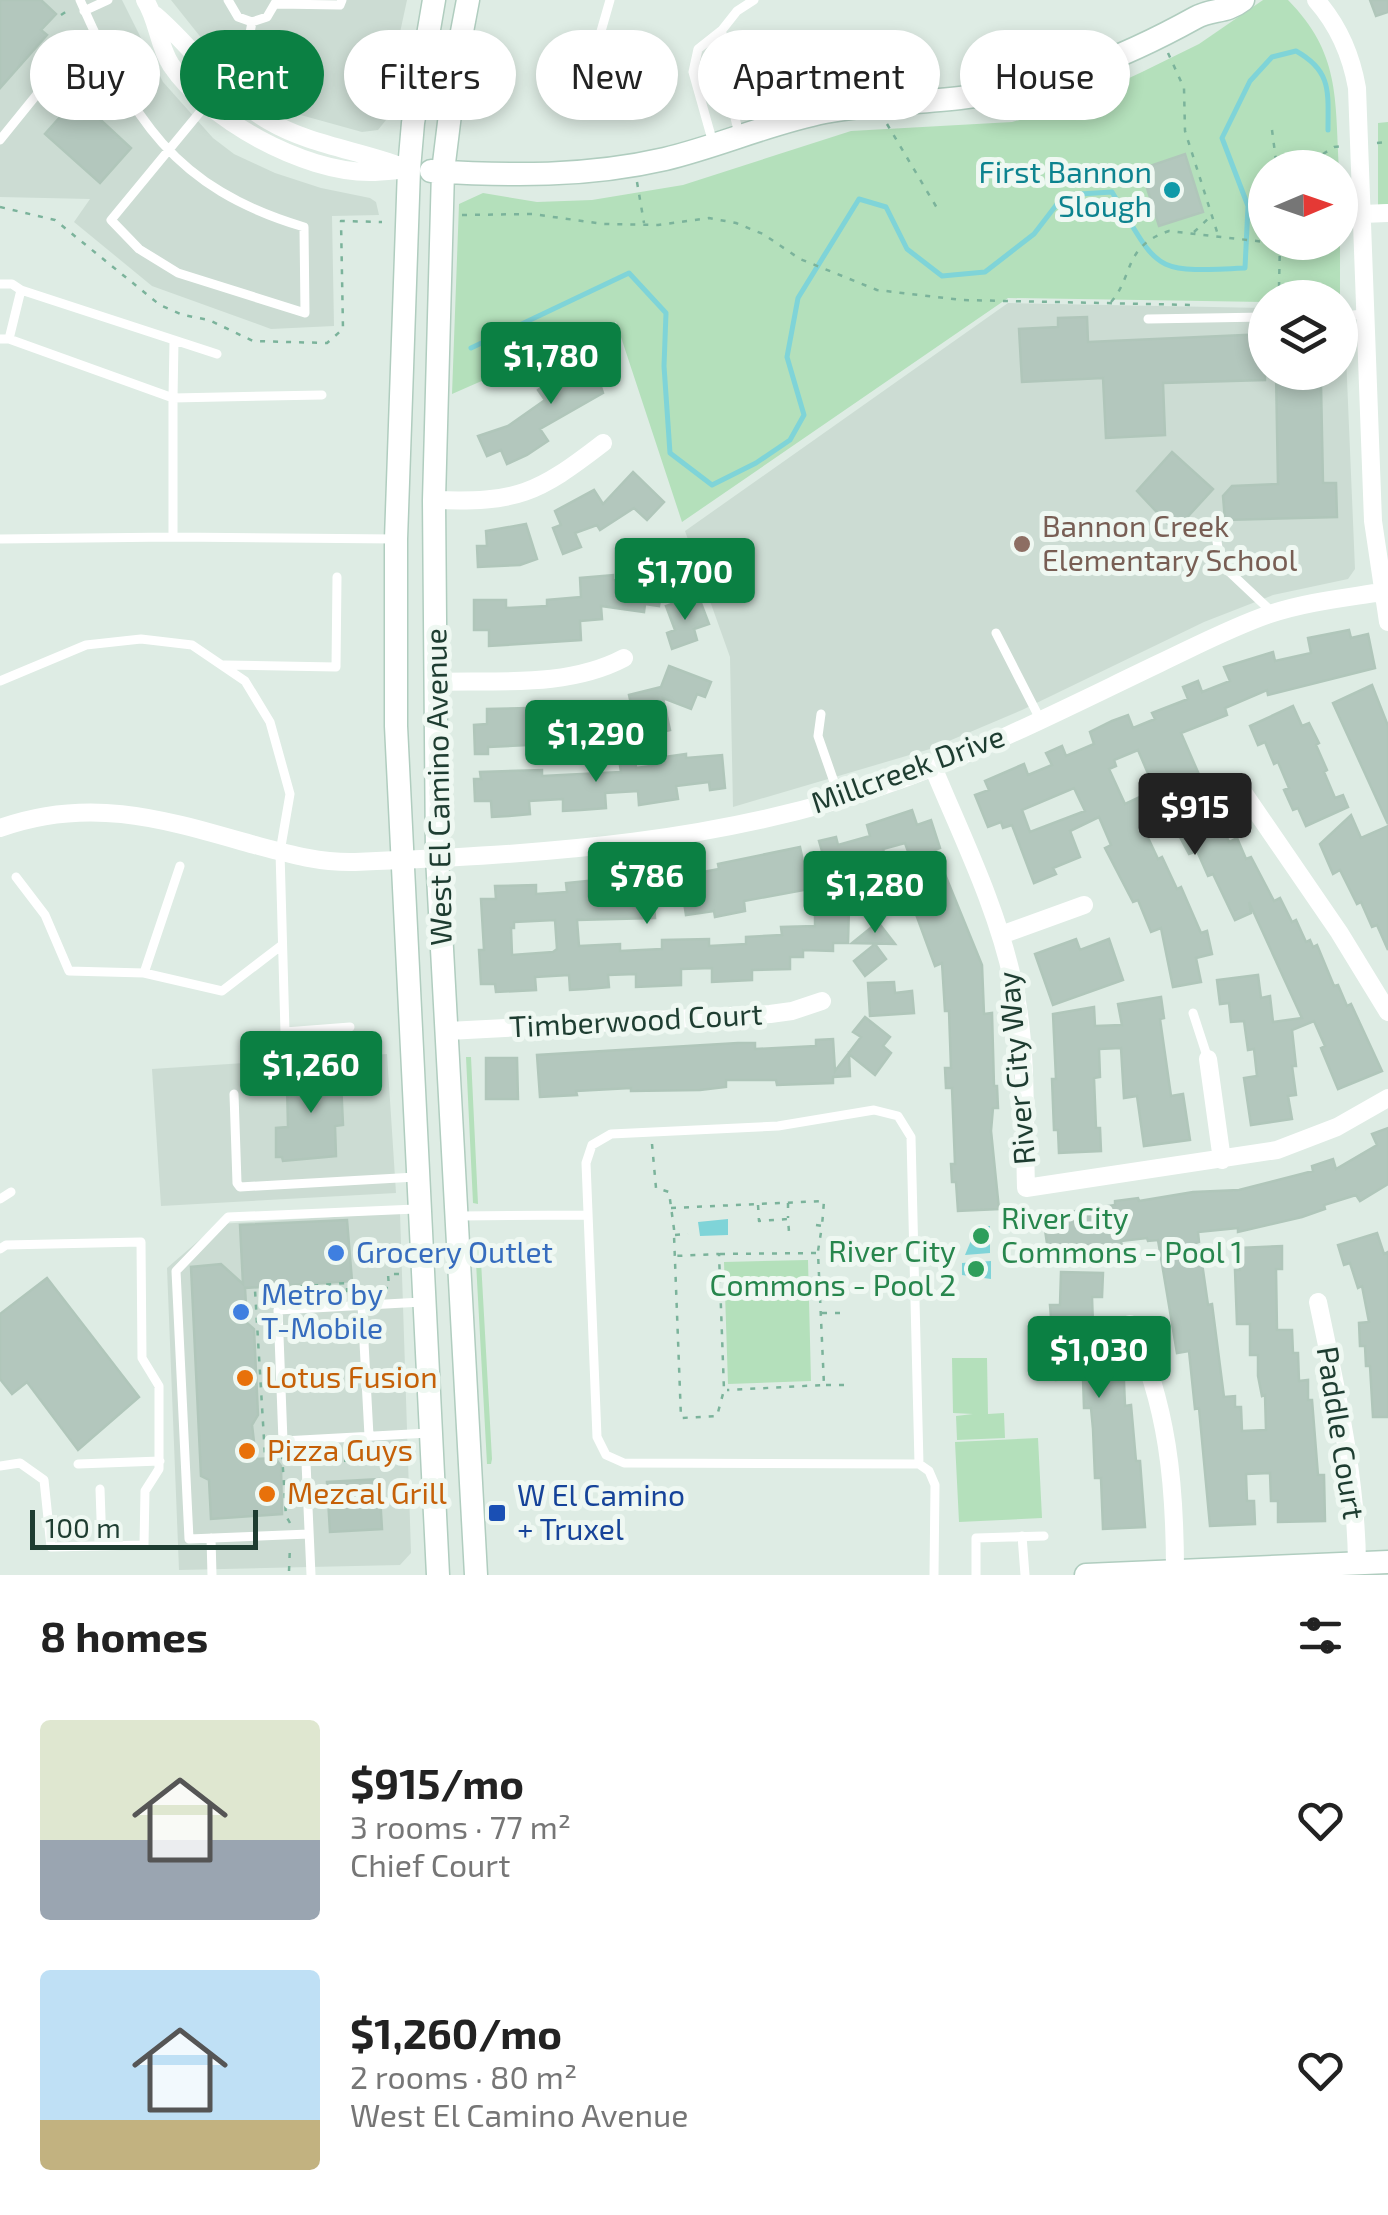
<!DOCTYPE html>
<html lang="en">
<head>
<meta charset="utf-8">
<style>
  body { margin:0; font-family:"Exo 2",sans-serif; background:#f6f6f6; color:#222; height:100vh; display:flex; flex-direction:column; font-size:38px; white-space:nowrap }
  * { box-sizing:border-box; margin:0 }
  p { font-size:32px; color:#767676 }
  .icon { flex:none; width:55px; height:55px; fill:none; stroke:currentColor; stroke-width:2; stroke-linecap:round; stroke-linejoin:round }
  .map { position:relative; height:1575px; overflow:hidden }
  .side { display:flex; flex-direction:column; background:#fff; flex:1 }
  .side>* { flex:none }
  .top-card { position:absolute; left:30px; top:30px; width:1330px; height:90px; display:flex; gap:20px }
  .needle { width:65px; rotate:88deg }
  .tools { position:absolute; left:1248px; top:150px; display:grid; gap:20px }
  .tools a { display:grid; place-items:center; width:110px; height:110px; border-radius:50%; background:#fff; box-shadow:0 5px 15px #0003; font-size:50px }
  .scale { position:absolute; left:30px; bottom:25px; width:228px; box-sizing:border-box; padding-left:10px; border:5px solid #1e3d31; border-top:0; font-size:28px; line-height:35px; white-space:nowrap; color:#1e3d31; -webkit-text-stroke:8px #eff8f2; paint-order:stroke }
  .price { position:absolute; translate:-50% -85px; padding:0 22px; border-radius:10px; background:#0b8043; color:#fff; font-size:32px; line-height:65px; filter:drop-shadow(0 2px 5px #0008) }
  .price::after { content:''; position:absolute; left:50%; top:60px; width:30px; height:22px; margin-left:-15px; background:inherit; clip-path:polygon(0 0,100% 0,50% 100%) }
  .price.active { background:#222; color:#fff }
  ul { padding:0; list-style:none }
  li { display:flex; align-items:center; gap:30px; height:250px; padding:0 40px }
  li span { display:grid; place-items:center; flex:none; width:280px; height:200px; border-radius:10px; color:#555 }
  li>.icon { margin-inline-start:auto }
  span .icon { width:120px; height:120px; fill:#fffc; stroke-width:1 }
  li b { font-size:42px }
  h2 { display:flex; justify-content:space-between; align-items:center; height:120px; padding:0 40px; font-size:42px }
  .pill { padding:0 35px; border-radius:45px; background:#fff; box-shadow:0 5px 15px #0003; font-size:35px; line-height:90px }
  .pill.active { background:#0b8043; color:#fff }
  .map>svg:first-child { display:block }
  .built { fill:#ccdcd3 }
  .green { fill:#b4e0bb }
  .water { fill:#7fd4d8 }
  .lines { fill:none; stroke-linecap:round; stroke-linejoin:round }
  .stream { stroke:#7fd4d8; stroke-width:5 }
  .building { fill:#b3c7bd; stroke:#b0c6ba; stroke-width:2.5; fill-rule:evenodd }
  .secondary-casing { stroke:#b0cdbf; stroke-width:25 }
  .path { stroke:#7bb39b; stroke-width:2.5; stroke-dasharray:5 8; stroke-linecap:butt }
  .lane { stroke:#fff; stroke-width:9 }
  .street { stroke:#fff; stroke-width:18 }
  .secondary { stroke:#fff; stroke-width:22 }
  .culture-dot { fill:#0f9aa8; stroke:#eff8f2; stroke-width:4 }
  .education-dot { fill:#8d6e63; stroke:#eff8f2; stroke-width:4 }
  .leisure-dot { fill:#2e9e5b; stroke:#eff8f2; stroke-width:4 }
  .shop-dot { fill:#3f7fe0; stroke:#eff8f2; stroke-width:4 }
  .food-dot { fill:#e8710a; stroke:#eff8f2; stroke-width:4 }
  .transit-dot { fill:#1a4fb4; stroke:#eff8f2; stroke-width:4 }
  .labels { text-anchor:middle; stroke-width:10; stroke-linejoin:round; paint-order:stroke }
  .culture-label { font-size:30px; fill:#0d838f; stroke:#eff8f2; text-anchor:end }
  .education-label { font-size:30px; fill:#785e54; stroke:#eff8f2; text-anchor:start }
  .street-label { font-size:30px; fill:#1e3d31; stroke:#eff8f2 }
  .leisure-label { font-size:30px; fill:#27864d; stroke:#eff8f2; text-anchor:start }
  .shop-label { font-size:30px; fill:#366cbe; stroke:#eff8f2; text-anchor:start }
  .food-label { font-size:30px; fill:#c56008; stroke:#eff8f2; text-anchor:start }
  .transit-label { font-size:30px; fill:#164399; stroke:#eff8f2; text-anchor:start }
</style>
</head>
<body>
<div class="map">
<svg width="1388" height="1575" viewBox="0 0 1388 1575">
  <rect width="100%" height="100%" fill="#deece4"/>
  <path class="built" d="M0 0H122L163 82 213 138 234 154 275 173 321 188 370 198 376 202 379 215 332 216 334 326 271 329 152 286 74 222 90 199 0 197Z
    M171 0H407L393 65 386 120 378 130 362 132 297 114 274 102 222 64Z
    M1008 303 1265 308V372H1340V308H1344L1355 569 1348 579 1273 595 1204 622 1022 710 930 749 733 807 730 657 685 531Z
    M387 1054 396 1193 161 1206 152 1069Z
    M400 1213 411 1553 400 1565 179 1570 167 1268 218 1224Z"/>
  <path class="green" d="M1263 0H1288C1340 53 1335 97 1339 167L1265 168V242H1340V214V303V298H1265V302L1008 298 682 522 616 322 452 394 459 204 483 193 537 202 592 200 683 185 851 131 1012 122 1067 107 1142 72 1199 44Z
    M1388 122V204L1378 205V123Z
    M466 1057H471L478 1204 473 1203Z
    M480 1243 492 1459 491 1464H487L475 1244Z
    M808 1260 811 1381 728 1384 724 1262Z
    M987 1358 988 1414 1004 1413 1005 1438 957 1440 956 1416 973 1414 953 1413 952 1358Z
    M1038 1438 1042 1518 959 1522 955 1442Z"/>
  <path class="water" d="M728 1219V1235L700 1236 698 1222Z
    M977 1226H990V1253L965 1255Z
    M991 1261V1279L962 1275V1263Z"/>
  <g class="lines">
    <path class="stream" d="M471 348 629 273 666 313 664 366 670 453 712 485 756 463 790 440 804 415 787 357 798 298 859 199 886 207 907 249 942 276 985 272 1034 234 1064 195 1112 192C1160 271 1150 273 1245 268L1248 206 1222 138 1250 81 1272 57 1296 51C1332 71 1328 92 1328 130"/>
  </g>
  <path class="building" d="M0 0H41L56 14 41 30 47 35 0 88Z
    M1370 0H1388V12L1376 16Z
    M77 98 131 148 100 183 45 134Z
    M1185 154 1203 212 1159 226 1141 169Z
    M1087 317 1088 342 1265 334V380L1163 383 1165 435 1106 438 1103 378 1022 382 1019 329 1058 327V318Z
    M600 346 612 379 600 384 603 393 540 429 548 441 527 455 507 464 501 450 487 456 478 436 508 426 545 400 538 390 575 364 572 356Z
    M1276 372H1301L1305 384 1321 385 1323 483H1336L1337 517 1225 520 1223 496 1232 486 1278 484Z
    M1172 452 1213 489 1181 524H1168L1137 491Z
    M633 472 664 502 647 520 634 508 600 530 597 525 575 533 581 547 563 554 553 528 561 525 555 511 594 490 603 504Z
    M526 524 537 559 520 565 478 567 477 546H487L486 531Z
    M643 570 664 573 659 606 645 604 644 612 601 606 602 619 580 621 581 640 489 646V630H474V600H506V608L547 606V600L581 597 580 578 613 575V580L640 585Z
    M683 600 686 608 701 603 709 624 694 629 697 640 672 649 667 633 675 630 666 606Z
    M1349 630 1351 638 1368 634 1375 668 1268 695 1267 690 1225 708 1227 715 1181 733 1207 793 1203 794 1213 817 1217 815 1229 842 1237 838 1246 859 1251 857 1274 901 1280 898 1292 922 1296 920 1306 942 1310 940 1313 947 1317 945 1334 986 1338 985 1347 1006 1351 1004 1382 1071 1338 1089 1321 1048 1325 1046 1314 1021 1292 1030 1296 1066H1292L1296 1095 1288 1096 1292 1119 1251 1125 1244 1078 1257 1076 1254 1049 1248 1050 1244 1021 1231 1022 1229 1003 1220 1004 1217 980 1258 975 1261 998 1270 996 1273 1022 1302 1018 1249 902 1251 913 1235 920 1213 874 1208 876 1197 851 1189 854 1167 813 1142 825 1158 859 1162 857 1177 889 1181 887 1201 933 1207 931 1212 954 1196 958 1201 982 1173 987 1161 928 1151 932 1138 900 1133 902 1105 848 1111 845 1099 817 1070 831 1080 857 1053 868 1056 874 1034 883 1012 825 1003 828 1001 822 988 827 975 795 989 790 985 781 1024 764 1028 775 1052 765 1046 753 1062 746 1066 756 1094 744 1090 732 1112 721 1128 715 1133 728 1155 719 1152 713 1188 699 1183 687 1198 681 1202 692 1230 681 1224 667 1273 652 1275 661 1311 653 1308 638ZM1138 750 1155 790 1125 804 1109 769 1116 766 1114 760ZM1074 788 1085 811 1030 832 1022 810Z
    M669 666 711 682 705 697 697 694 691 709 663 698 670 730 649 735 647 727 621 734 622 744 548 750V744L488 747V754H475L474 725 487 724V709L528 708 529 721 561 720 560 707 602 702 604 715 633 713 629 695 661 687Z
    M1372 685 1388 726V824L1333 703Z
    M1293 706 1302 726 1309 723 1319 743 1316 745 1327 770 1324 772 1335 798 1343 795 1348 807 1306 826 1298 808 1293 810 1284 790 1289 788 1278 762 1274 764 1265 742 1258 745 1250 726Z
    M686 754V758L722 755 725 788 710 790 709 782 676 786 678 799 639 805 638 791 605 793 606 808 581 810 563 811V799L529 801 530 814 509 816 492 817 491 801H475L474 779H481L480 772 542 770V776L621 772 619 759 635 757 636 768 665 764 664 757Z
    M912 810 917 825 931 820 940 848 935 850 982 965 984 1014 992 1013 994 1086H997L998 1108H993L991 1131 999 1209 958 1211 956 1182H952L951 1164H955L952 1088H946L945 1068H951L949 1011H945L942 963 935 966 902 876 915 871 905 843 883 849 888 866 831 882 819 841 836 837 838 845 870 836 867 825Z
    M1351 815 1361 838 1388 826V950L1377 925 1372 927 1361 902 1357 904 1340 870 1333 874 1320 844Z
    M800 847 809 889 744 901 745 911 715 917 714 911 686 915 684 902 654 904 655 918 577 920 579 946 620 944V951L662 949V940L709 939V946L746 944V937L782 935 781 927 815 926V907L849 908 848 943H833V951L803 950V957H790V969L752 970V980L712 982V968L681 969V985L636 987V974L608 975 609 987 587 989 570 990 569 975 535 977 536 990 496 992 495 984H481L479 950H484L481 899H496L495 886 536 885V894L567 892 566 883 686 871 687 875 719 869 718 864ZM555 920 557 949 553 952 512 955 511 928H514V922Z
    M878 922 895 944 852 943Z
    M1076 939 1080 950 1109 939 1123 980 1053 1005 1035 954Z
    M875 944 886 959 865 976 854 961Z
    M894 982 895 993 912 991 914 1013 870 1016 868 983Z
    M1161 997 1164 1018 1160 1019 1171 1096 1183 1094 1190 1140 1144 1146 1137 1096 1124 1098 1121 1048 1099 1049 1100 1077 1094 1078 1096 1128H1100L1101 1151 1059 1153 1058 1130H1054L1052 1079H1056L1053 1014 1094 1007 1095 1026 1122 1025 1118 1004Z
    M865 1017 890 1037 883 1046 891 1053 875 1075 849 1054 850 1076 833 1077V1083L777 1085 776 1080H726V1087L700 1090 631 1091V1088L576 1091 577 1095 540 1097 537 1055 738 1043H755V1049L816 1046V1040L833 1039 835 1071 861 1037 853 1032Z
    M486 1058H517L518 1099H486Z
    M334 1068 335 1082H341L343 1125 335 1126 336 1156 283 1161 282 1157H276V1128L288 1127 287 1084H292L290 1071Z
    M1388 1128V1184L1360 1201 1356 1195 1324 1205 1325 1209 1302 1217 1238 1232V1228L1198 1232 1199 1242 1193 1244V1250L1200 1249 1208 1305 1212 1304 1224 1397 1235 1396V1407H1241L1242 1431 1266 1430 1265 1395 1262 1396 1258 1376V1355H1250V1324H1237L1235 1270H1240L1239 1248 1282 1246V1269H1276L1277 1330H1292L1293 1353H1298L1299 1381 1308 1380V1400H1312L1318 1475H1324L1325 1521 1278 1522V1501H1271L1270 1473 1246 1474 1247 1501H1254L1255 1524 1210 1526 1199 1408 1195 1409 1189 1351 1177 1353 1158 1240 1148 1241 1147 1238 1121 1241 1122 1246 1049 1257 1043 1216 1115 1205V1201L1138 1198 1139 1201 1193 1192 1239 1190 1313 1171 1312 1166 1333 1159 1336 1169 1377 1145 1372 1134Z
    M347 1220 352 1281 245 1288 247 1323 254 1329 258 1415 252 1425 256 1459 275 1458 281 1466 282 1514 211 1519 209 1480 201 1476 191 1267 221 1264 243 1284 240 1225Z
    M1377 1233 1384 1254 1388 1252V1417H1373L1370 1366H1366L1365 1346H1360L1359 1323 1369 1322 1362 1286 1358 1288 1350 1263 1344 1265 1338 1245Z
    M1061 1272 1103 1273 1102 1297H1092L1094 1354H1101L1103 1382H1124L1125 1406 1131 1405 1136 1461H1140L1145 1527 1103 1529 1101 1478H1095L1093 1429 1091 1408H1084L1083 1378 1056 1380 1050 1305H1060Z
    M47 1278 139 1397 78 1450 27 1382 12 1394 0 1379V1314Z
    M379 1479 382 1529 330 1532 327 1482Z"/>
  <g class="lines">
    <defs>
      <path id="secondary" d="M434 0 413 123 409 169 396 539V726L438 1575
        M468 0 457 58 443 171 434 500 437 857 476 1575
        M431 171C510 176 587 177 665 159 719 146 770 123 825 112 870 104 915 103 960 98 1045 89 1121 59 1195 18 1213 8 1225 14 1243 0
        M1086 1575 1388 1562"/>
    </defs>
    <use href="#secondary" class="secondary-casing"/>
    <path class="path" d="M61 15 70 9
      M1168 53 1184 88 1185 131 1219 238
      M887 124 937 208
      M1272 130 1277 168
      M1377 143 1388 142
      M1301 168 1334 147 1344 146
      M637 182 644 223
      M0 207 55 220 160 305 183 315 209 320 253 341 327 343 343 329 341 221 382 222
      M462 215 532 214 604 224 658 225 709 218 736 223 763 234 800 259 877 290 962 300 1194 305
      M1194 232 1210 217
      M1268 242 1279 243
      M1272 298 1279 287 1280 242
      M1111 302C1134 276 1123 246 1169 231L1265 242
      M652 1144 656 1188 669 1192 674 1229V1235L681 1418 717 1416 724 1390 719 1254 674 1256
      M788 1203V1218
      M758 1205 759 1221 788 1219 789 1232
      M671 1208 824 1201 822 1226
      M816 1225 822 1226 818 1251
      M675 1235 688 1234
      M720 1254 818 1253 824 1385 727 1390
      M822 1313H848
      M826 1385H847
      M318 1462 377 1459
      M290 1523 286 1516 282 1454 265 1456 255 1290 347 1283V1291L389 1288 388 1274H401
      M289 1571 290 1546"/>
    <path class="lane" d="M80 0C132 118 173 188 304 227L305 313 178 273 139 249 111 220 238 66 248 44 252 22
      M228 0 238 17 252 22 267 17 277 0
      M277 4 340 5 342 0
      M84 11 108 0
      M722 32 719 53 739 134
      M591 66 610 0
      M693 72 723 69
      M0 140 38 93 94 35
      M713 143 693 72 698 49 722 30 737 11 754 0
      M0 284H12L21 290 9 339
      M21 290 217 354
      M1340 316 1366 314
      M1148 319 1265 317
      M0 339H9L173 398V537L0 539
      M174 341 173 398 322 395
      M1214 525 1221 564 1273 613
      M173 537 396 539
      M996 633 1040 719
      M224 665 336 667 337 577
      M0 681 86 645 141 639 192 645 245 681 270 722 290 794 280 852 285 1032 350 1027
      M821 714 818 736 840 799
      M16 877 45 915 69 971 144 973 222 991 282 945
      M144 973 180 866
      M1193 1013 1208 1059
      M234 1094 237 1183 240 1187 416 1177
      M0 1199 11 1192
      M460 1216 587 1215
      M0 1249 6 1245 141 1242 142 1358 159 1386V1469L145 1491 144 1545 51 1547 44 1480 20 1463 0 1466
      M422 1302 278 1310 283 1441 429 1433
      M362 1305 369 1436
      M305 1440 311 1575
      M78 1464 160 1461
      M919 1464 911 1137 898 1116 874 1110 778 1126 611 1134 592 1145 586 1163 597 1437 606 1455 624 1463 919 1464 929 1471 935 1485 934 1575
      M100 1489 102 1546
      M309 1534 189 1539 176 1271 228 1217 416 1209
      M1022 1536 1025 1575
      M211 1538 212 1575
      M976 1575V1538L1044 1536"/>
    <path class="street" d="M145 0C158 20 158 45 171 65 208 120 303 172 370 172 383 172 396 170 409 169
      M1316 0C1339 26 1351 54 1357 88L1373 521 1388 622
      M155 15C195 49 222 94 269 121 310 145 358 150 403 167
      M1362 214 1388 213
      M434 500C517 503 537 494 603 443
      M435 682C497 680 567 688 624 658
      M933 767C962 837 997 907 1013 982 1028 1046 1024 1122 1026 1188L1277 1150 1337 1127 1388 1098
      M1243 792 1339 932 1388 1012
      M0 828C90 796 163 819 251 844 285 853 319 863 355 862 544 854 725 844 905 778 992 746 1076 703 1160 663 1196 646 1232 627 1270 614 1306 602 1344 598 1381 592
      M1001 935 1084 905
      M448 1031 770 1014 792 1011 822 1001
      M1208 1059 1222 1160
      M1318 1302C1336 1389 1356 1474 1357 1563
      M1130 1324C1168 1404 1175 1485 1175 1572"/>
    <use href="#secondary" class="secondary"/>
  </g>
  <circle class="culture-dot" cx="1172" cy="190" r="10"/>
  <circle class="education-dot" cx="1022" cy="544" r="10"/>
  <g class="leisure-dot">
    <circle cx="981" cy="1236" r="10"/>
    <circle cx="976" cy="1269" r="10"/>
  </g>
  <g class="shop-dot">
    <circle cx="336" cy="1253" r="10"/>
    <circle cx="241" cy="1312" r="10"/>
  </g>
  <g class="food-dot">
    <circle cx="245" cy="1378" r="10"/>
    <circle cx="247" cy="1451" r="10"/>
    <circle cx="267" cy="1494" r="10"/>
  </g>
  <rect class="transit-dot" x="487" y="1503" width="20" height="20" rx="5"/>
  <g class="labels">
    <g class="culture-label">
      <text x="1152" y="183">First Bannon<tspan x="1152" dy="34">Slough</tspan></text>
    </g>
    <g class="education-label">
      <text x="1042" y="537">Bannon Creek<tspan x="1042" dy="34">Elementary School</tspan></text>
    </g>
    <g class="street-label">
      <text transform="translate(908 770) rotate(-20)" y="10">Millcreek Drive</text>
      <text transform="translate(439 787) rotate(-91)" y="10">West El Camino Avenue</text>
      <text transform="translate(636 1021) rotate(-3)" y="10">Timberwood Court</text>
      <text transform="translate(1017 1068) rotate(-95)" y="10">River City Way</text>
      <text transform="translate(1340 1433) rotate(81)" y="10">Paddle Court</text>
    </g>
    <g class="leisure-label">
      <text x="1001" y="1229">River City<tspan x="1001" dy="34">Commons - Pool 1</tspan></text>
      <text x="956" y="1262" text-anchor="end">River City<tspan x="956" dy="34">Commons - Pool 2</tspan></text>
    </g>
    <g class="shop-label">
      <text x="356" y="1263">Grocery Outlet</text>
      <text x="261" y="1305">Metro by<tspan x="261" dy="34">T-Mobile</tspan></text>
    </g>
    <g class="food-label">
      <text x="265" y="1388">Lotus Fusion</text>
      <text x="267" y="1461">Pizza Guys</text>
      <text x="287" y="1504">Mezcal Grill</text>
    </g>
    <g class="transit-label">
      <text x="517" y="1506">W El Camino<tspan x="517" dy="34">+ Truxel</tspan></text>
    </g>
  </g>
</svg>
<div class="tools">
<a><svg class="needle" viewBox="-14 -14 28 28"><path d="M0-13l5 13h-10z" fill="#e53935"/><path d="M0 13l5-13h-10z" fill="#767676"/></svg></a>
<a><svg class="icon" aria-label="layers" viewBox="0 0 24 24"><path d="M12 4l9 5-9 5-9-5zM3 14l9 5 9-5"/></svg></a>
</div>
<div class="scale">100 m</div>
<b class="price" style="left:551px;top:407px">$1,780</b>
<b class="price" style="left:685px;top:623px">$1,700</b>
<b class="price" style="left:596px;top:785px">$1,290</b>
<b class="price active" style="left:1195px;top:858px">$915</b>
<b class="price" style="left:647px;top:927px">$786</b>
<b class="price" style="left:875px;top:936px">$1,280</b>
<b class="price" style="left:311px;top:1116px">$1,260</b>
<b class="price" style="left:1099px;top:1401px">$1,030</b>
<div class="top-card">
<a class="pill">Buy</a>
<a class="pill active">Rent</a>
<a class="pill">Filters</a>
<a class="pill">New</a>
<a class="pill">Apartment</a>
<a class="pill">House</a>
</div>
</div>
<section class="side">
<h2>8 homes<svg class="icon" aria-label="filters" viewBox="0 0 24 24"><path d="M4 7h16M4 17h16"/><circle cx="9" cy="7" r="2"/><circle cx="15" cy="17" r="2"/></svg></h2>
<ul>
<li><span style="background:linear-gradient(#dfe7d0 60%,#9aa5b1 0)"><svg class="icon" aria-label="home" viewBox="0 0 24 24"><path d="M3 11l9-7 9 7M6 9v11h12V9"/></svg></span><div><b>$915/mo</b><p>3 rooms · 77 m²</p><p>Chief Court</p></div><svg class="icon" aria-label="heart" viewBox="0 0 24 24"><path d="M12 20l-8-8c-3-5 5-10 8-4 3-6 11-1 8 4z"/></svg></li>
<li><span style="background:linear-gradient(#bfe0f5 75%,#c2b280 0)"><svg class="icon" aria-label="home" viewBox="0 0 24 24"><path d="M3 11l9-7 9 7M6 9v11h12V9"/></svg></span><div><b>$1,260/mo</b><p>2 rooms · 80 m²</p><p>West El Camino Avenue</p></div><svg class="icon" aria-label="heart" viewBox="0 0 24 24"><path d="M12 20l-8-8c-3-5 5-10 8-4 3-6 11-1 8 4z"/></svg></li>
</ul>
</section>
</body>
</html>
